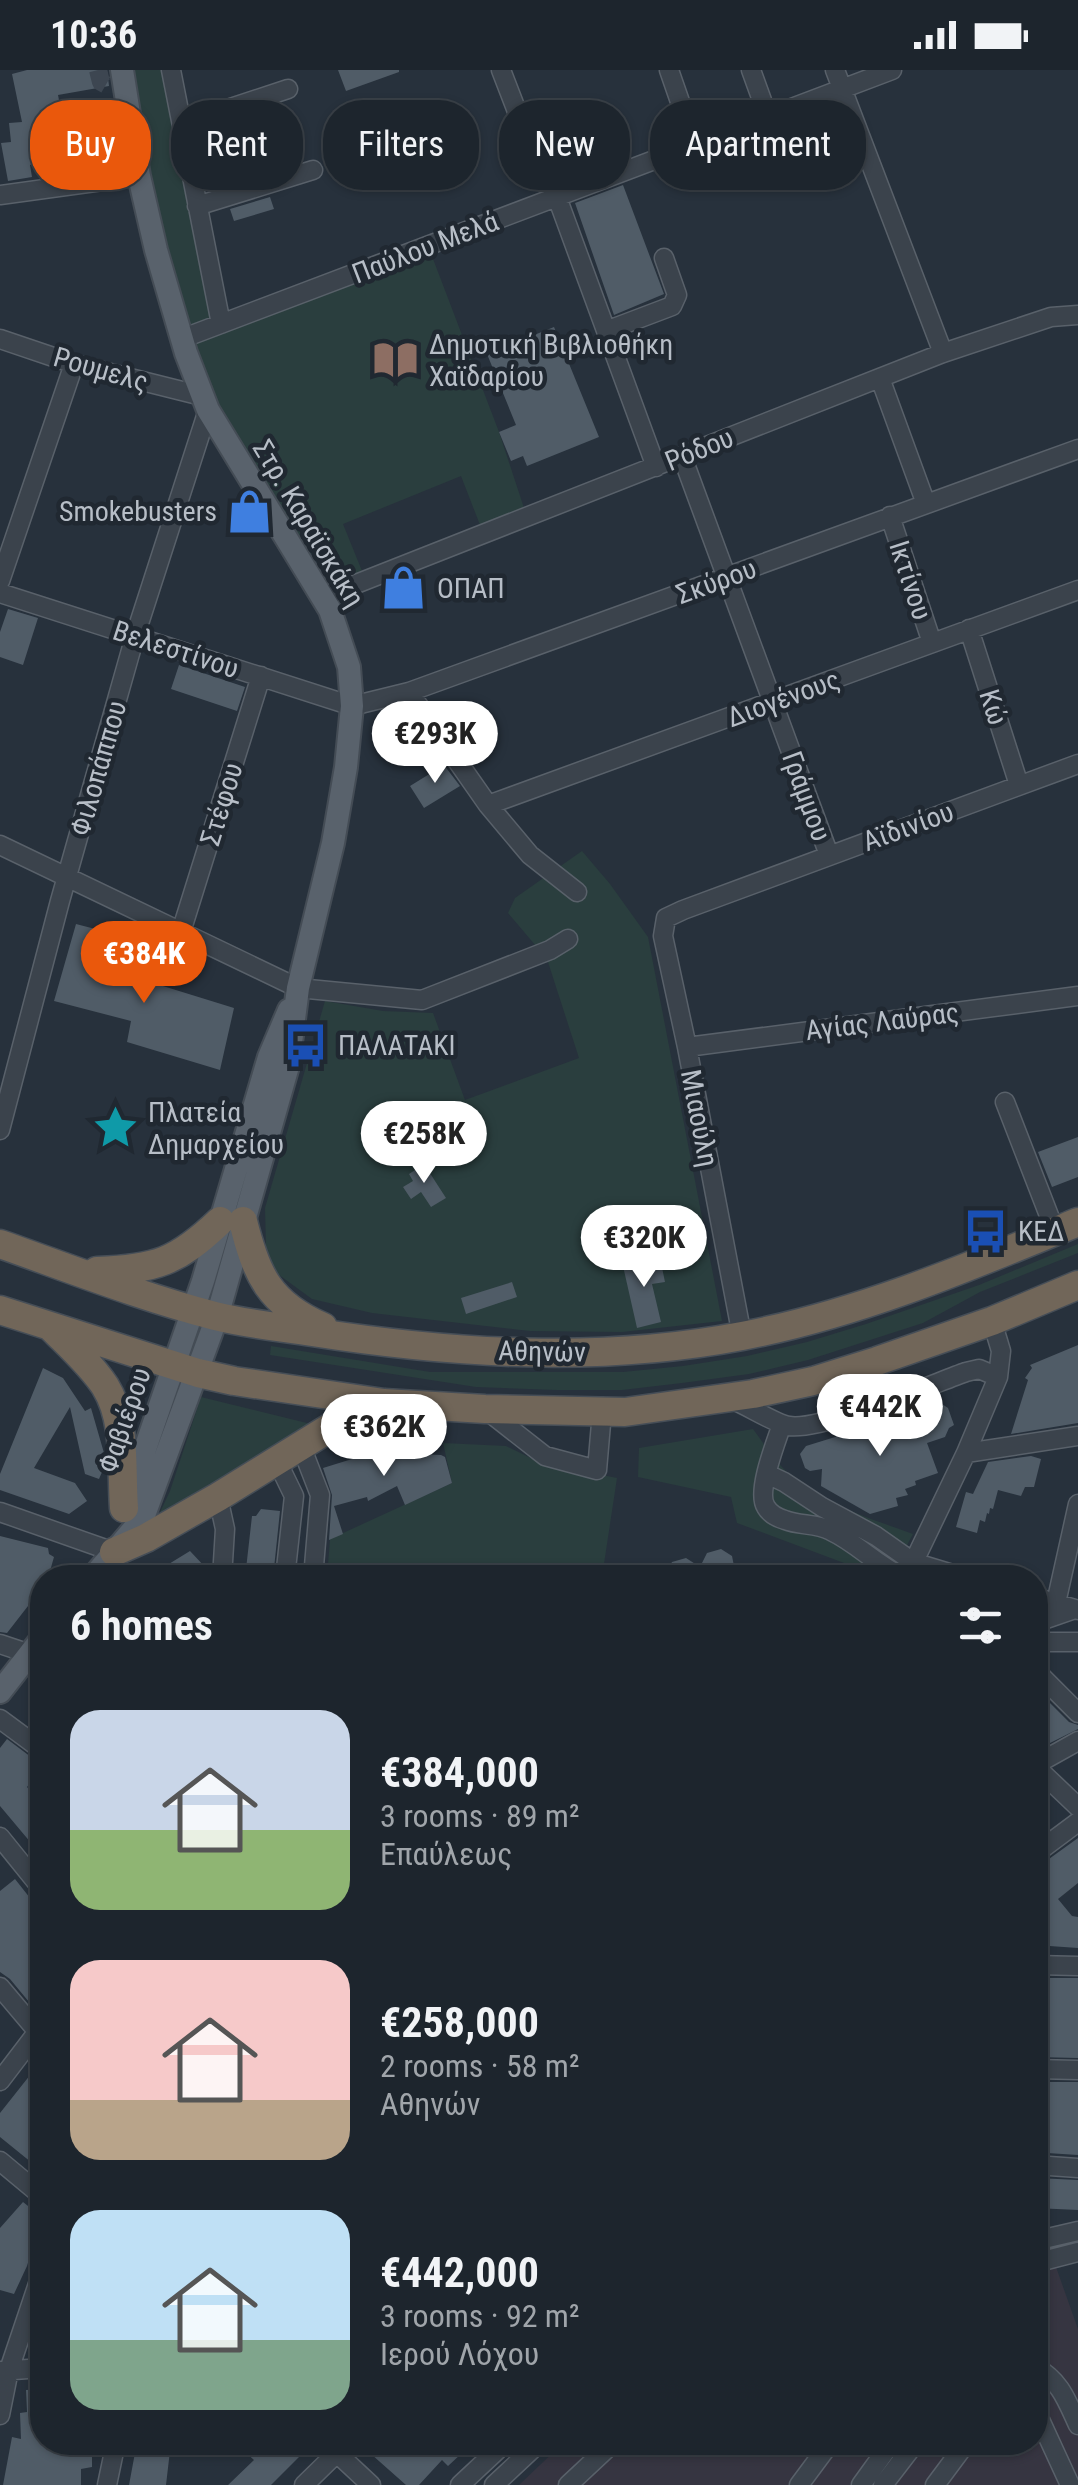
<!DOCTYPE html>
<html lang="en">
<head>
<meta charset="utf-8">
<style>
  body { margin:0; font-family:"Roboto Condensed",sans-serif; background:#252d35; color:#f1f3f6; height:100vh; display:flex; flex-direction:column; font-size:38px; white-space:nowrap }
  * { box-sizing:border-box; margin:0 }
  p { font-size:32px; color:#a0a5aa }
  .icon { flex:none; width:55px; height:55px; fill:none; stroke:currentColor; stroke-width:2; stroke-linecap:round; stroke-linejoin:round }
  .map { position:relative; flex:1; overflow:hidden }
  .panel { position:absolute; left:30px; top:1495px; width:1018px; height:890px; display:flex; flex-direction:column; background:#1d252d; border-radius:40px; box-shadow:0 2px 8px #0004,0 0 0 2px #3b4249 }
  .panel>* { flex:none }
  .top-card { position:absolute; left:30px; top:30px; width:1020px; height:90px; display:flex; gap:20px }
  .price { position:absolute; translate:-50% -85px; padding:0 22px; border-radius:35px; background:#fff; color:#222; font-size:32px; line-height:65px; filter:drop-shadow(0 2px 5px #0008) }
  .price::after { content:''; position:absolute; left:50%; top:60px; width:30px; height:22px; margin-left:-15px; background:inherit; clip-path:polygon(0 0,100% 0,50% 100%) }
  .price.active { background:#ea580c; color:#fff }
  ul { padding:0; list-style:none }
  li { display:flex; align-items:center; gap:30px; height:250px; padding:0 40px }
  li span { display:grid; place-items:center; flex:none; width:280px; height:200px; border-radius:30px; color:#555 }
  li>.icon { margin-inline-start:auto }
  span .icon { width:120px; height:120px; fill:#fffc; stroke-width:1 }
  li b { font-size:42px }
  h2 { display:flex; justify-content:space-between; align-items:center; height:120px; padding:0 40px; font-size:42px }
  .pill { padding:0 35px; border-radius:40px; background:#1d252d; box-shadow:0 2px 8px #0004,0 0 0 2px #3b4249; font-size:35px; line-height:90px }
  .pill.active { background:#ea580c; color:#fff }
  .status { display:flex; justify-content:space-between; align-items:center; height:70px; padding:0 50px; background:#1d252d; direction:ltr }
  .status svg { height:28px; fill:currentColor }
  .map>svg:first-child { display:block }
  .medical { fill:#363541 }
  .green { fill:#2a3e3e }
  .building { fill:#505c67 }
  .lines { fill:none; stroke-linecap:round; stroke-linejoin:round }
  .minor-tunnel { stroke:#3d4651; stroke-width:18; stroke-dasharray:18 9; stroke-linecap:butt }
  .minor-casing { stroke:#59616a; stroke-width:21 }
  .major-casing { stroke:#444c55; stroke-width:26 }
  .highway-casing { stroke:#464e57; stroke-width:31 }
  .minor { stroke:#3b434c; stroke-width:18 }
  .major { stroke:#59626c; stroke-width:22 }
  .highway { stroke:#716659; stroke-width:28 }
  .labels { text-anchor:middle; stroke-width:9; stroke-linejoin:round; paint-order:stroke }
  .street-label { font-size:28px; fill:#b7bec7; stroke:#202831 }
  .poi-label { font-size:28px; fill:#b7bec7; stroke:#202831; text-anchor:start }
</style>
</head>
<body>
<div class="status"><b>10:36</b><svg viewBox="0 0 49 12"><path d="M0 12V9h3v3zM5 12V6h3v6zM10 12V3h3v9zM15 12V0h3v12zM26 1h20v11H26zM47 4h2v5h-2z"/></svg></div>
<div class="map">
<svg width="1078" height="2415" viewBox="0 0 1078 2415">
  <rect width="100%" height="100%" fill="#27313c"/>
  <path class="medical" d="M1056 2197 1078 2259V2415H519L563 2373 1035 2372V2201Z"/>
  <path class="green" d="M130 0H164L212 248 183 260Z
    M430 181 499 362 524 438 480 455 461 406 343 454 362 501 332 514 223 354 195 274Z
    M582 781 610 814 648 867 722 1251 622 1262 530 1261 372 1243 312 1229 275 1202 266 1177 265 1138 325 931 383 941 433 943 465 1030 579 988 547 889 508 843 515 828Z
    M1078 1174V1183L980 1222 923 1253 808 1290 749 1304 682 1313 622 1320H557L476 1317 270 1285 271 1276 430 1302H623L683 1296 747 1286 807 1272 866 1254 979 1215Z
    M201 1327 315 1355 154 1455 170 1421Z
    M753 1359C762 1371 771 1385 781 1396 816 1433 867 1447 913 1464L890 1507H863L852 1496 737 1453 731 1427 638 1407 639 1378Z
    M443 1373 506 1376 539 1392 617 1408 602 1507 327 1508 330 1469 452 1413Z"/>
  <path class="building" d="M27 0H107L109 16 58 25 64 55 112 48 118 93 75 99 73 87 30 95 32 107 8 111 1 73 11 72 9 53 22 52 12 4Z
    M338 0H399V2L346 21Z
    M623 115 664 224 614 245 575 133Z
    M270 127 274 139 234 151 230 139Z
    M554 257 599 367 527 396 523 386 511 391 499 362 516 355 487 284Z
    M8 539 38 548 23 595 0 587V562Z
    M179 595 245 617 237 641 171 619Z
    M444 695 460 716 424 738 410 716Z
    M76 854 103 861 95 895 234 938 220 1000 127 972 131 951 54 931Z
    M1078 1067V1107L1052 1117 1038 1082Z
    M424 1094 446 1128 431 1137 421 1122 411 1129 403 1117 413 1111 409 1104Z
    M660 1188 665 1212 652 1214 661 1252 637 1258 623 1196Z
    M512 1212 517 1227 466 1244 461 1228Z
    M1078 1275V1353L1011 1364 1028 1310 1025 1308 1032 1298 1030 1295Z
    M43 1298 63 1308 85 1341 91 1338 104 1383 105 1395 99 1409 85 1404 70 1337 34 1398 75 1413 87 1431 69 1444 0 1420V1404Z
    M942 1334 948 1338 954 1355 949 1358 945 1367 927 1373 938 1403 915 1411 916 1415 905 1419 908 1425 896 1428 898 1436 870 1444 821 1416 822 1399 810 1401 805 1398 800 1384 806 1376Z
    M348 1381 441 1385 445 1387 452 1413 405 1435 397 1416 368 1431 367 1427 334 1436 343 1464 329 1470 332 1425 323 1398 352 1389Z
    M1031 1386 1041 1389 1034 1417H1025L1021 1426 998 1420 993 1439 990 1438 989 1444 987 1443 985 1452 980 1450 977 1463 956 1457 966 1422 973 1424 988 1392Z
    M261 1439 280 1441 273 1508H245L252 1446H256Z
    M0 1466 48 1478 49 1484 54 1487 48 1508H42V1518L7 1563 0 1562Z
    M721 1479 732 1486 734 1496 750 1508H664L672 1492 686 1488 700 1497 707 1483Z
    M190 1481 206 1498 204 1508H146Z
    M459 1493 460 1508H416V1494Z
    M1035 1618 1069 1652 1078 1655V1659L1042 1677 1035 1670Z
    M7 1669 35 1690 42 1692V1722H34L32 1711 27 1717 35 1726 30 1731 42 1746V1786L0 1736V1678Z
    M1078 1768V1813L1058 1829 1072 1846 1078 1847V1878L1035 1875V1796L1042 1794Z
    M15 1809 34 1833 37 1830 42 1831V1944L34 1938 10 1909 0 1902V1821Z
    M1035 1908H1078V1988L1035 1987Z
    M42 1990V2101L0 2067V2043Z
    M1035 2012H1078V2085L1047 2083 1049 2039H1035Z
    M1037 2108 1078 2110V2140L1035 2138V2111Z
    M23 2132 42 2147 27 2196 14 2224 0 2220V2158Z
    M42 2319V2372H92V2397L81 2399V2415H3L12 2367 21 2369 20 2343 27 2342 26 2320Z
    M137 2372H171L166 2415H129Z
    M234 2372H295L304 2382 271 2415H228L254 2390Z
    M381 2372H474L448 2396 442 2390 419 2415H406L371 2384Z"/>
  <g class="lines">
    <path class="minor-tunnel" d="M98 0 101 12 108 16"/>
    <defs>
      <path id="minor" d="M171 0 221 254
        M501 0 523 57
        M669 0 695 75
        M751 0 768 47
        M835 0 943 283
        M182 54 288 19
        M0 125 139 106
        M557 127 656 397
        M197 136 313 100
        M606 261 672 236 677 225 664 188
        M0 269 74 294 202 326
        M181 269 892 0
        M880 308 926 434
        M682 386 829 785
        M890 446 932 573
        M0 511 74 294
        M0 523 352 636 409 622 1078 379
        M323 527 943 283 1051 247 1078 245
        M969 559 1019 715
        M409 622 488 735 530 785 577 822
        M488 735 1078 520
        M0 775 298 918 422 930 550 880 568 869
        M181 862 261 606
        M687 977 1078 926
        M1005 1032 1055 1161
        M0 1060 60 831 135 566 208 340
        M742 1266 687 977 663 866 666 848 683 840 1078 694
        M733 1330C748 1336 776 1354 789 1356 822 1361 930 1315 966 1302L979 1299 998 1307
        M485 1339 545 1386 597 1400 602 1342
        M782 1354C776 1372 756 1422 766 1437 770 1444 778 1448 785 1450 800 1456 817 1453 831 1461 857 1473 876 1495 904 1508
        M301 1376 320 1425 313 1508
        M966 1383 1078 1366
        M277 1391 294 1426 285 1508
        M767 1404 784 1412 822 1437 876 1466 913 1492 966 1508
        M218 1427 225 1459 222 1508
        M0 1442 114 1482
        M906 1508 966 1383 998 1307 1001 1281 992 1251
        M1035 1527 1078 1540
        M1056 1533 1078 1434
        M1035 1550 1046 1549 1075 1539
        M1035 1572H1078
        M0 1574 30 1584
        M1035 1600 1078 1643
        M0 1649 42 1680
        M1035 1695 1078 1671
        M1035 1696 1078 1737
        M0 1767 42 1819
        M1035 1784 1078 1752
        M1035 1895 1078 1896
        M0 1917 38 1962
        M1035 1999 1078 2000
        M0 2011 42 1956
        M0 2091 42 2126
        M1035 2095 1078 2098
        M1035 2171 1078 2161
        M1035 2193 1078 2182
        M1035 2297C1060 2310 1067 2331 1078 2355
        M0 2301 42 2298
        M1035 2339 1070 2415
        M0 2345 9 2300 42 2202
        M325 2372 371 2415
        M107 2415 116 2372
        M304 2415 348 2372
        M460 2415 506 2372
        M494 2415 540 2372
        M568 2415 614 2372
        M799 2415 831 2372
        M861 2415 892 2372
        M883 2415 916 2372
        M935 2415 967 2372"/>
      <path id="major" d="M127 1431 203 1211 269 987 289 940
        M92 1508 143 1448 217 1247 288 996 298 918 333 773 346 697 352 636 349 597 330 540 208 340 186 283 156 180 139 106 122 0
        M0 1622 42 1568"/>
      <path id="highway" d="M243 1151C256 1204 269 1234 323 1257
        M0 1174C71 1199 142 1227 215 1246 247 1254 280 1257 312 1262 453 1284 601 1293 742 1266 858 1244 969 1197 1078 1152
        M97 1201C156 1199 177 1192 220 1151
        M0 1240 198 1303 234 1311 384 1333 485 1339 625 1342 753 1324 813 1311 877 1291 992 1251 1078 1215
        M53 1259C71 1277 91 1295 105 1316 127 1351 121 1399 124 1438
        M114 1482 146 1468 218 1427 349 1346 383 1334"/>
    </defs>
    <use href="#minor" class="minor-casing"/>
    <use href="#major" class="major-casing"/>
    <use href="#highway" class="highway-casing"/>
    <use href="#minor" class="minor"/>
    <use href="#major" class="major"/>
    <use href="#highway" class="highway"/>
  </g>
  <defs>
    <symbol id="library-bare" viewBox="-9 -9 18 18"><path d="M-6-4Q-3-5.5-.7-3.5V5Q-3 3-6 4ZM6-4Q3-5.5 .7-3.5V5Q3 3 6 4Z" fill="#8d6e63" stroke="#202831" stroke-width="2.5" paint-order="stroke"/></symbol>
    <symbol id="shop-bare" viewBox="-9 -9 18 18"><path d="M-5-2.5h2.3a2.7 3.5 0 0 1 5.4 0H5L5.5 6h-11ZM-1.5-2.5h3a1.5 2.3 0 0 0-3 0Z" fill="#3f7fe0" stroke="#202831" stroke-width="2.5" paint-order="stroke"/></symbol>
    <symbol id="bus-bare" viewBox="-9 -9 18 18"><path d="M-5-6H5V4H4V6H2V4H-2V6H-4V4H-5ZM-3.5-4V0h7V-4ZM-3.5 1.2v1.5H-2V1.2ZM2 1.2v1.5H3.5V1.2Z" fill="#1a4fb4" stroke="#202831" stroke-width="2.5" paint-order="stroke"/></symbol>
    <symbol id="sight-bare" viewBox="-9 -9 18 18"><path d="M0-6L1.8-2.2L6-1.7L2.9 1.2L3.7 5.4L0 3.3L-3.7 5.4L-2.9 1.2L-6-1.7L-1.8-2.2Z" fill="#0f9aa8" stroke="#202831" stroke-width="2.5" paint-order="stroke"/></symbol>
  </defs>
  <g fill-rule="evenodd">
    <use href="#library-bare" x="364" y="258" width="63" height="63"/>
    <use href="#shop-bare" x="218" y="410" width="63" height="63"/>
    <use href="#shop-bare" x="372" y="486" width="63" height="63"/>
    <use href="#bus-bare" x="274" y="944" width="63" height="63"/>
    <use href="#sight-bare" x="84" y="1026" width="63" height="63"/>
    <use href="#bus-bare" x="954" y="1130" width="63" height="63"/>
  </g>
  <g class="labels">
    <g class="street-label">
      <text transform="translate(425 177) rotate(-21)" y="10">Παύλου Μελά</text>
      <text transform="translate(101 299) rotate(16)" y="10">Ρουμελς</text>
      <text transform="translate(699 379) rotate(-22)" y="10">Ρόδου</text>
      <text transform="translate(309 453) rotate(59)" y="10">Στρ. Καραϊσκάκη</text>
      <text transform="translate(911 510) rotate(72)" y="10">Ικτίνου</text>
      <text transform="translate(716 511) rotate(-20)" y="10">Σκύρου</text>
      <text transform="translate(176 579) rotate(18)" y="10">Βελεστίνου</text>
      <text transform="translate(783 628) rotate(-20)" y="10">Διογένους</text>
      <text transform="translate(994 637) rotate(72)" y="10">Κώ</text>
      <text transform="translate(98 698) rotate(-74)" y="10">Φιλοπάππου</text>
      <text transform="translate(807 726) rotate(70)" y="10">Γράμμου</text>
      <text transform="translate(221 734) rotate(-73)" y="10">Στέφου</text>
      <text transform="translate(908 756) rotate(-20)" y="10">Αϊδινίου</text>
      <text transform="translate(882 951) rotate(-7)" y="10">Αγίας Λαύρας</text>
      <text transform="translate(700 1048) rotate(79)" y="10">Μιαούλη</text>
      <text transform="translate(542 1281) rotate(1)" y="10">Αθηνών</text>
      <text transform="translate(124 1350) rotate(-71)" y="10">Φαβιέρου</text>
    </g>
    <g class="poi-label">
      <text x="429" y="284">Δημοτική Βιβλιοθήκη<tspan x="429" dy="32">Χαϊδαρίου</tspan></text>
      <text x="217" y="451" text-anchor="end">Smokebusters</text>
      <text x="437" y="528">ΟΠΑΠ</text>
      <text x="338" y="985">ΠΑΛΑΤΑΚΙ</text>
      <text x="148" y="1052">Πλατεία<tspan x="148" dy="32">Δημαρχείου</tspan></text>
      <text x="1018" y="1171">ΚΕΔ</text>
    </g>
  </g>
</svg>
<b class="price" style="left:435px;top:716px">€293K</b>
<b class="price active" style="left:144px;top:936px">€384K</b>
<b class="price" style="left:424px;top:1116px">€258K</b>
<b class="price" style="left:644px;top:1220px">€320K</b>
<b class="price" style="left:880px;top:1389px">€442K</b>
<b class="price" style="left:384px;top:1409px">€362K</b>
<div class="top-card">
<a class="pill active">Buy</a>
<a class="pill">Rent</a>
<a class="pill">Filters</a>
<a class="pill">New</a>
<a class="pill">Apartment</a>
</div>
<section class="panel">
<h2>6 homes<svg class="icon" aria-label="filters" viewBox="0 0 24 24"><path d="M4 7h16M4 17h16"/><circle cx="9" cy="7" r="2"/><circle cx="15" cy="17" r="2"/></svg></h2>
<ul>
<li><span style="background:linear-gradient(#c9d6e8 60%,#8fb573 0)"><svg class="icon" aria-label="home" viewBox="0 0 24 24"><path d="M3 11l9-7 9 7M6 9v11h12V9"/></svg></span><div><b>€384,000</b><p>3 rooms · 89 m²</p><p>Επαύλεως</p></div></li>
<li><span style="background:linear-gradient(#f6c9c9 70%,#b9a48a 0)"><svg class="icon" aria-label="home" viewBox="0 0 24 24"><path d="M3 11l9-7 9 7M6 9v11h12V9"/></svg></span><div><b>€258,000</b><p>2 rooms · 58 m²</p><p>Αθηνών</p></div></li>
<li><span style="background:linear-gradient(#bfe0f5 65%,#7fa58c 0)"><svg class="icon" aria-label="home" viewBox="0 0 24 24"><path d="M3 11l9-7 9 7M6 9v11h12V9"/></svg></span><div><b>€442,000</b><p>3 rooms · 92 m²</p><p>Ιερού Λόχου</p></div></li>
</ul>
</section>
</div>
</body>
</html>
